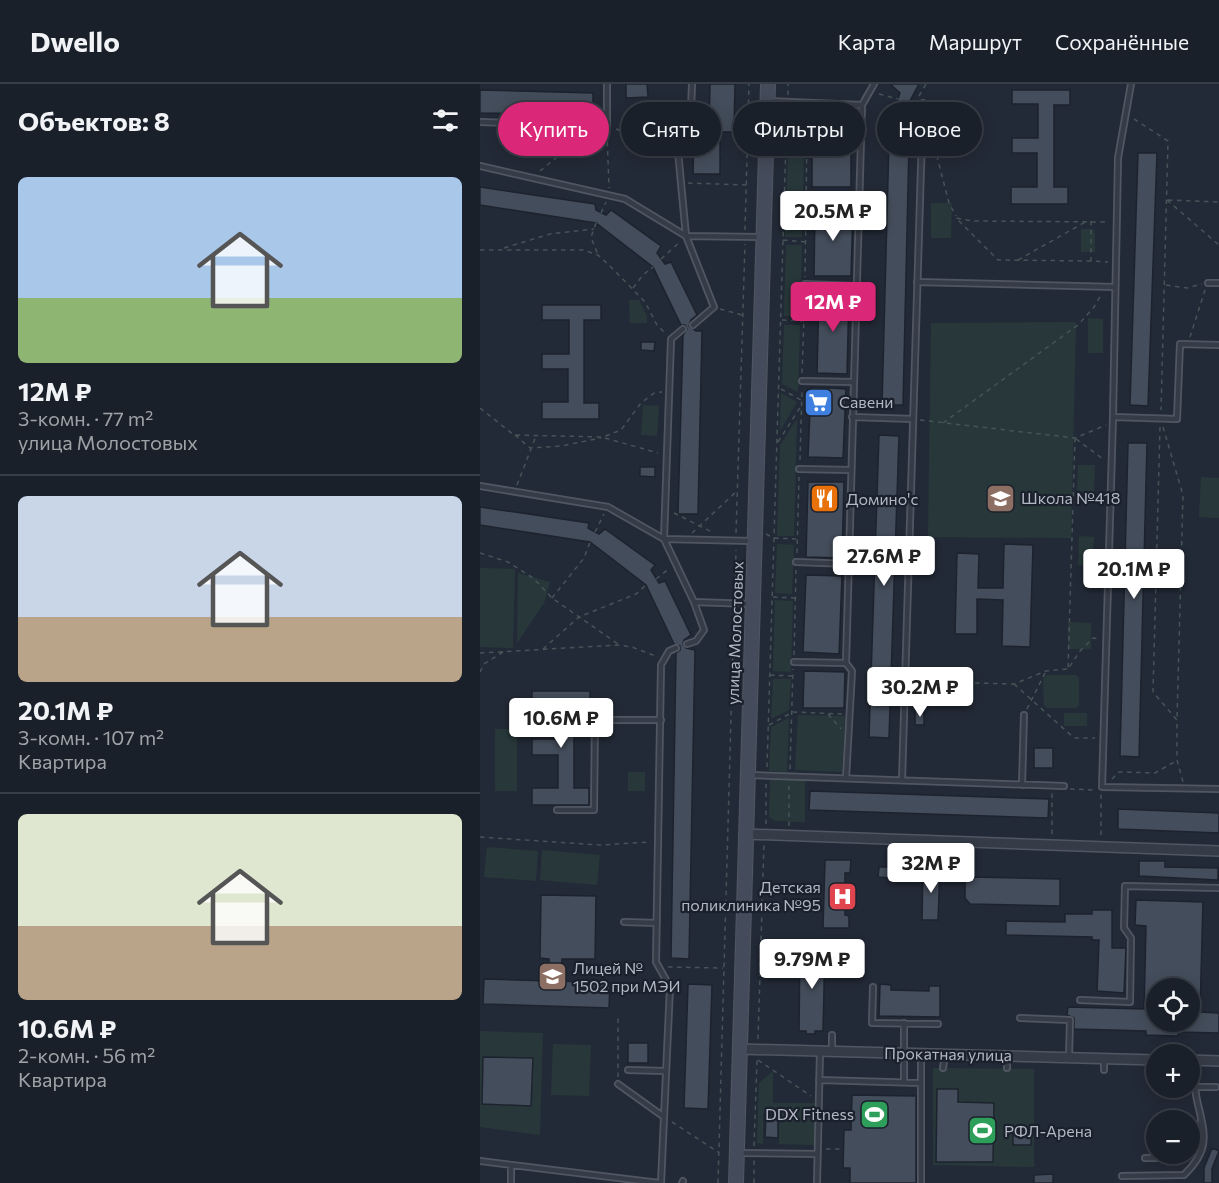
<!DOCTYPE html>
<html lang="ru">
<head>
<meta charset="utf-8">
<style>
  body { margin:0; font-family:Commissioner,sans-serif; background:#272d35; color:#f1f3f6; height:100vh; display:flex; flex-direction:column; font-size:22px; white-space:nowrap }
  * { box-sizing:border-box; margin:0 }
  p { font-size:20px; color:#9fa3a8 }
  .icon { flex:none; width:33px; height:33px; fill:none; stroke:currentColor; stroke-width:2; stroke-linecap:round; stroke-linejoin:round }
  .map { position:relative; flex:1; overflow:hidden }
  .details { display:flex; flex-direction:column; background:#1a2029; width:480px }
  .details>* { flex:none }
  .guide { position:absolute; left:18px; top:18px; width:570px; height:54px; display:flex; gap:12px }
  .fabs { position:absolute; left:666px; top:894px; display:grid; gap:12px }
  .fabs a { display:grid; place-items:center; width:54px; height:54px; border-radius:50%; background:#1a2029; box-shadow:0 3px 15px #0003,0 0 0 2px #383e46; font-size:30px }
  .price { position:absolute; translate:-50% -51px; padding:0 14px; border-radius:6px; background:#fff; color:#222; font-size:20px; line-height:39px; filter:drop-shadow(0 2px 3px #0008) }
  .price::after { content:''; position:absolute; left:50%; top:36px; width:18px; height:14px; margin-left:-9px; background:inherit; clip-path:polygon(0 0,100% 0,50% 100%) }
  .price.selected { background:#db2777; color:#fff }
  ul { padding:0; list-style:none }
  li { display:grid; align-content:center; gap:12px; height:318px; padding:0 18px }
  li+li { border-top:2px solid #383e46 }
  li span { display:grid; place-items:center; height:186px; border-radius:9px; color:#555 }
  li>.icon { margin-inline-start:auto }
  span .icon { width:108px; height:108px; fill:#fffc; stroke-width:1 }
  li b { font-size:26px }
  h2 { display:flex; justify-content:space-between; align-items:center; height:72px; padding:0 18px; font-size:26px }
  .chip { padding:0 21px; border-radius:27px; background:#1a2029; box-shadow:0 3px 15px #0003,0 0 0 2px #383e46; font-size:21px; line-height:54px }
  .chip.selected { background:#db2777; color:#fff }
  header { display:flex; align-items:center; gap:36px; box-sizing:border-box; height:84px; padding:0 30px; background:#1a2029; border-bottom:2px solid #383e46 }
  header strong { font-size:28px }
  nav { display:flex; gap:33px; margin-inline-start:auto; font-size:21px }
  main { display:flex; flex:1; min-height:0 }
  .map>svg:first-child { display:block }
  .green { fill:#28383a }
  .building { fill:#444d5b; stroke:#1d232e; stroke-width:1.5; fill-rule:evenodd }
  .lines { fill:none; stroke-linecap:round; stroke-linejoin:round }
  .lane-casing { stroke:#515762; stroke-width:8 }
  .street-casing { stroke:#515762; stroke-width:12 }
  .secondary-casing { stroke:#515762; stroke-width:16 }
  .path { stroke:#445457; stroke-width:1.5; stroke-dasharray:4.5 4.5; stroke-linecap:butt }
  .lane { stroke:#363c47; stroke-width:4.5 }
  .street { stroke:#363c47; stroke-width:9 }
  .secondary { stroke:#444b5a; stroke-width:14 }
  .labels { text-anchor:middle; stroke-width:4.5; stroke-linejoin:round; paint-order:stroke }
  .poi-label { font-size:16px; fill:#b1b7c4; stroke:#1b212c; text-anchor:start }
  .street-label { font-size:16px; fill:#b1b7c4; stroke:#1b212c }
</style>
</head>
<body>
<header>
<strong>Dwello</strong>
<nav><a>Карта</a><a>Маршрут</a><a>Сохранённые</a></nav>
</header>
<main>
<section class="details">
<h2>Объектов: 8<svg class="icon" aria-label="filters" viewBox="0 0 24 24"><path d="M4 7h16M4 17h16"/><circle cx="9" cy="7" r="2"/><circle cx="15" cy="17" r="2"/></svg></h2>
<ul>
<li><span style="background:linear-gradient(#a9c7e8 65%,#8fb573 0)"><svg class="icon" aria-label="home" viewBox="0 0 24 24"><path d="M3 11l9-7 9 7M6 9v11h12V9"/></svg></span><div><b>12M ₽</b><p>3-комн. · 77 m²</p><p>улица Молостовых</p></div></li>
<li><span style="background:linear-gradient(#c9d6e8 65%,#b9a48a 0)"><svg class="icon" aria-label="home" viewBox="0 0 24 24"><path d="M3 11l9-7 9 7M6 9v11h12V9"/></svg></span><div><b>20.1M ₽</b><p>3-комн. · 107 m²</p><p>Квартира</p></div></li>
<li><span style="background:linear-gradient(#dfe7d0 60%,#b9a48a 0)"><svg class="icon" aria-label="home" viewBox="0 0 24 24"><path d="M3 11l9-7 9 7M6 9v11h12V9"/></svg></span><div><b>10.6M ₽</b><p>2-комн. · 56 m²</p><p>Квартира</p></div></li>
</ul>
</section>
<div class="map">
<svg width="739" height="1099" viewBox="0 0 739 1099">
  <rect width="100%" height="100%" fill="#232a37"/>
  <path class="green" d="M154 26H179V55H154Z
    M308 72H324L322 153H305Z
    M451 119H472L471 154H451Z
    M601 145H613L615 150V168H601Z
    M306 161H322L320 233 304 232Z
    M149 216H159L167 232V239H150Z
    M608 234 623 235V269H608Z
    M596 238 591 454 448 453 451 239Z
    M304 241H320L318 308 302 300Z
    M301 309 317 318 300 347Z
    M163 321 179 322 177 352 161 351Z
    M317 335 314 452H297L300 361Z
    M598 381H615L614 408 597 407Z
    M721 393 739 394V434L719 433Z
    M599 452 614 453 612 481H598Z
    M297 460 314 461 312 510 295 509Z
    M0 484 35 485 33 564 0 563Z
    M38 489 70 498 64 519 37 559Z
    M295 516 313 517 311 588 293 587Z
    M588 538 611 539V565H588Z
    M566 591H596L599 594V621L596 624H567L564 621 563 595Z
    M293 595H311L309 626 291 635Z
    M584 629H607V642H584Z
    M318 631 365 632 362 688 315 686Z
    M309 634 307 688 289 687 291 643Z
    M15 645H37V707H15Z
    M148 688H165V707H148Z
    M290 696H325V738L295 737 289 733Z
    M7 763 58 767 56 797 4 793Z
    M62 766 120 771 117 801 60 796Z
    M0 947 63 949 60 1051 0 1043Z
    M73 960 111 961 109 1012 71 1011Z
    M453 984 554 985V1083L453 1081Z
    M293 987V1019H335L334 1061 299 1060V1029H283V1060L277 1059 279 999Z"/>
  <path class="building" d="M146 0H167L168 13 146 14Z
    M230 0H255L254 48H240V90H213L214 43 229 44Z
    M410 0H439L430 17 423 321H402L410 19 416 20 420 9Z
    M0 6 113 9V31L0 29Z
    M532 6H590V21H574V103H588V120H531V103H557V69H532V54H558V20H532Z
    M328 35H371V103H332V49H328Z
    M658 69H677L668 322 650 321Z
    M0 103 115 120 116 126 126 131 131 126 181 162 177 169 185 180 191 178 217 231 211 236 209 242 216 247H222L218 430H198L203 251 207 245 205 241H201L173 183 116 139 0 121Z
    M335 125H373L371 192H334Z
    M339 208 369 209 367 290 337 289Z
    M62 221H121V236H104V319H119V335H62V318H88V285H62V270H89V236H62Z
    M161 258H175L174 267 161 266Z
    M331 303 366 305 363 374 328 373Z
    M399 351 419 352 409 654 389 653Z
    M648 359H667L659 673 640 672Z
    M160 383H175V393L160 392Z
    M328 398H364L362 474 326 473Z
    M0 423 109 439 108 444 119 450 125 445 175 481 171 486 179 499 185 497 211 551 204 556 203 560 206 564 215 566 209 875 191 874 196 569 200 566V562L194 560 166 501 110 458 0 441Z
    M524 460 553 461 550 563 522 562 523 516 497 515V550H475L477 469 499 470 498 504H523Z
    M326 491 362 492 359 570 323 568Z
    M324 587 365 588 364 624H323Z
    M52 607H110V622H94V704H109V721H52V704H78V671H52V655H78V622H52Z
    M435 627H444V641H435Z
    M554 664H573V684H554Z
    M330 707 569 715 568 734 329 726Z
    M638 725 739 729V749L638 745Z
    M345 776H371L370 789H365V831L369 832V844H343Z
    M659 777H685V783L738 784V796L659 792Z
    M399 783H413L412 794 398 793Z
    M443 784 460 785 458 836H442Z
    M490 793 580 795V822L490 820 485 814V798Z
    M61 811 116 812 115 875H82L81 897 130 899 129 924 3 920 4 895 69 897V875L60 874Z
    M656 816 723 818 720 928 739 929V949L698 948V952L666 951V947L594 945V934L587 931 588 923 664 925 666 842 655 841ZM676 904H710V938H676Z
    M612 826H632V864H646L644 909 617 907 619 856H612V853L526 851V837L585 838V830H612Z
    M320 863 345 864 343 947H335V950H326V947H319Z
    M208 900 232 901 228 1025 204 1024Z
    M400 900 411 901V906L449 907V902H460V933L399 932Z
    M148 959H168V979H148Z
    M3 973 53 974 51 1022 2 1020Z
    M457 1005H478V1018L514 1019 513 1078H456Z
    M372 1011 436 1012V1099H370V1084H363L364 1046H371Z
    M286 1031 298 1032V1054L285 1053Z
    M533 1048H551V1061H533Z
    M732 1064 739 1067 732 1085V1099H724V1084Z
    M573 1090V1099H554V1091Z"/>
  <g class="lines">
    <defs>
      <path id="lane" d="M212 0 211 25 196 46 206 152 234 223 213 241
        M651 0 638 74 633 333 622 703 739 705
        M288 17 382 21
        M0 38 127 42V0
        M0 82 145 115 206 152 280 153
        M437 198 635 203
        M728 199H739
        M325 200 376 202
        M203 245 191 255 184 455 214 518 224 546 216 557 207 560
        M322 297 373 298
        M372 333 433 335
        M633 333 697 335 700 260 739 261
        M319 385 371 386
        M0 402 128 423 184 455 272 457
        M316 478 369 480
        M214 518 271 520
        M314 578 366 579
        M425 597 488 599
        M269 691 584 702
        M366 694 372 587 366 579 382 21 394 0
        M422 696 443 19
        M542 701 544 631
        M77 726H114L115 636H181
        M144 838 177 839
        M393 903 392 939 458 940
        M600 916 650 918 651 854 644 844 645 802 739 804
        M540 934 590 936 589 973
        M352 951V967
        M463 984 465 970
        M527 984V972
        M148 986 186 987
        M624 986V974
        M339 996 441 999V970
        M424 998V939
        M138 1000 184 1033
        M716 1003H736
        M710 1068 718 1055 721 1036
        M259 1069 337 1070
        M665 1074H698L706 1070
        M0 1077 179 1099
        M642 1092 704 1091C732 1064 724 1048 717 1016 714 1004 715 989 715 977
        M31 1099V1081
        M181 1099 190 903 176 878 181 581 189 567 196 564
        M202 1099 203 1097
        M337 1099 340 967
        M441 1099V999"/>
      <path id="street" d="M266 750 739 767
        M260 965 676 976
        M710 976 739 977"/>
      <path id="secondary" d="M256 1099 288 0"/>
    </defs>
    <use href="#lane" class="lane-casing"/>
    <use href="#street" class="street-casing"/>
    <use href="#secondary" class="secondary-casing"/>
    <path class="path" d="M399 10 418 15
      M308 11V0
      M439 12 446 0
      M654 35 688 57 681 326
      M136 45 180 61 191 62
      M127 49 129 104
      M307 49 327 50 325 193
      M327 50H374
      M450 55 454 61 469 119 476 132
      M60 87 105 50
      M208 99 266 101
      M687 116 739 161
      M688 116 739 118
      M121 129 126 118
      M611 137V177L628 178
      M116 139 111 153 118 171
      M265 146 269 0
      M303 156 326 158
      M24 164 70 150 114 145
      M0 166H103L118 171 132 184 165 218 177 241 186 250
      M181 175 201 157
      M538 176 607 137
      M611 177 518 176 476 134 492 137 629 138
      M686 201 707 204 722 200
      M153 204 163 191 173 183
      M240 225 262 231
      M302 236 324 237
      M710 253 725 206
      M322 289 325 207
      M301 305 321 316
      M0 324 34 351 123 353 141 346 161 319 174 309 182 308
      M440 336 595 354 626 341
      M463 339 598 241 614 223 621 211
      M680 343 673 608 697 636V676L703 698
      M683 343 703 411 697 635
      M35 351 50 364 81 362 121 354
      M125 354 178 369
      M595 354 588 585 600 567 613 554 620 555
      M596 355 623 375
      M298 358 321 322
      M320 376 322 306
      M37 401 56 352
      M194 429 232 448
      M115 448 124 430
      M212 449 257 407
      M256 449 265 160
      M286 450 294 454 316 455
      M0 469 28 478 53 494 72 514 138 560
      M317 469 319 393
      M176 495 190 484
      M255 512 256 466
      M293 513 315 514
      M72 514 104 474 110 458
      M63 565 99 533 156 510 166 501
      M0 569 139 561 152 563 178 573
      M314 571 316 486
      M0 588 4 580 23 568
      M290 591 312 592
      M495 599 534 600 566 587 587 585
      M534 600 594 654H615
      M547 625 565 589
      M348 630 361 645
      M289 641 313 628 362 630
      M287 683 307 25
      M310 685 313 585
      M632 695 639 688 675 689 696 677
      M590 705 615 706
      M286 740V700
      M309 742V702
      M572 750V709
      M621 751V710
      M0 753 120 761 171 758
      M188 883 243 884
      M278 955 284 759
      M278 976 331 1012
      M138 993V934
      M192 1038 238 1068
      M274 1062 277 976
      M346 1065H363
      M238 1099 254 526
      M274 1099V1076"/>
    <use href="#lane" class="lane"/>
    <use href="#street" class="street"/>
    <use href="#secondary" class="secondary"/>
  </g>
  <defs>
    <symbol id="supermarket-square" viewBox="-11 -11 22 22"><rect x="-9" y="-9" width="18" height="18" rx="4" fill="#3f7fe0" stroke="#1b212c"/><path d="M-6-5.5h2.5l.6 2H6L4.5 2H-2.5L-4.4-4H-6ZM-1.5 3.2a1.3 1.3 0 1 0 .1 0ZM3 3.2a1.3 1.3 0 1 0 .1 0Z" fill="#fff"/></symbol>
    <symbol id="school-square" viewBox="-11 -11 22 22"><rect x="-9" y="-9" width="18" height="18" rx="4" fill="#8d6e63" stroke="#1b212c"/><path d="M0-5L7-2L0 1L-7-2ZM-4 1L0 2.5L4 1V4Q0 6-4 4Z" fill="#fff"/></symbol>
    <symbol id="restaurant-square" viewBox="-11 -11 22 22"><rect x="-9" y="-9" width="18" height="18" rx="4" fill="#e8710a" stroke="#1b212c"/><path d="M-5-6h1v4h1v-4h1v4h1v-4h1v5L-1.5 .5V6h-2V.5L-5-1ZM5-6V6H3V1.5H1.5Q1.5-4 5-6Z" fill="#fff"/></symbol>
    <symbol id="hospital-square" viewBox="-11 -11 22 22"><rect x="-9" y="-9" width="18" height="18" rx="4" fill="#e0444e" stroke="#1b212c"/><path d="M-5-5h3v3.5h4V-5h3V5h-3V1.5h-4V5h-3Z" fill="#fff"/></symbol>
    <symbol id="stadium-square" viewBox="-11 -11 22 22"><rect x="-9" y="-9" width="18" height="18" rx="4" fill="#2e9e5b" stroke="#1b212c"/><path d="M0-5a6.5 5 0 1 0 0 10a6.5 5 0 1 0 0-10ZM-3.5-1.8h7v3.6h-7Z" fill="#fff"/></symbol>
  </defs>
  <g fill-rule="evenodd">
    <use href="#supermarket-square" x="322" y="302" width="33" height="33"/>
    <use href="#school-square" x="504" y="398" width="33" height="33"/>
    <use href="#restaurant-square" x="328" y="398" width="33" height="33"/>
    <use href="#hospital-square" x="346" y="796" width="33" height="33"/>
    <use href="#school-square" x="56" y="876" width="33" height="33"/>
    <use href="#stadium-square" x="378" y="1014" width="33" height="33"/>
    <use href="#stadium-square" x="486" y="1030" width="33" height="33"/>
  </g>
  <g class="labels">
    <g class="poi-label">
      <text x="359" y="324">Савени</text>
      <text x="541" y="420">Школа №418</text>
      <text x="366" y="421">Домино'c</text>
      <text x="341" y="809" text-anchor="end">Детская<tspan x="341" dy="18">поликлиника №95</tspan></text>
      <text x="93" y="890">Лицей №<tspan x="93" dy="18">1502 при МЭИ</tspan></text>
      <text x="374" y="1036" text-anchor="end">DDX Fitness</text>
      <text x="524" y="1053">РФЛ-Арена</text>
    </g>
    <g class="street-label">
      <text transform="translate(255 549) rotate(-88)" y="6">улица Молостовых</text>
      <text transform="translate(468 970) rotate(1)" y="6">Прокатная улица</text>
    </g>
  </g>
</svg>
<div class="fabs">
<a><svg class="icon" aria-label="locate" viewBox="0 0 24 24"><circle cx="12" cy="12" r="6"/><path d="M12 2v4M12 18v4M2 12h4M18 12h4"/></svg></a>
<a>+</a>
<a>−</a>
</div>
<b class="price" style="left:353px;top:158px">20.5M ₽</b>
<b class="price selected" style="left:353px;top:249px">12M ₽</b>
<b class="price" style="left:404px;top:503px">27.6M ₽</b>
<b class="price" style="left:654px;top:516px">20.1M ₽</b>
<b class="price" style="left:440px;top:634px">30.2M ₽</b>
<b class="price" style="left:81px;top:665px">10.6M ₽</b>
<b class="price" style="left:451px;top:810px">32M ₽</b>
<b class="price" style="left:332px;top:906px">9.79M ₽</b>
<div class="guide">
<a class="chip selected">Купить</a>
<a class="chip">Снять</a>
<a class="chip">Фильтры</a>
<a class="chip">Новое</a>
</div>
</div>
</main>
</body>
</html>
